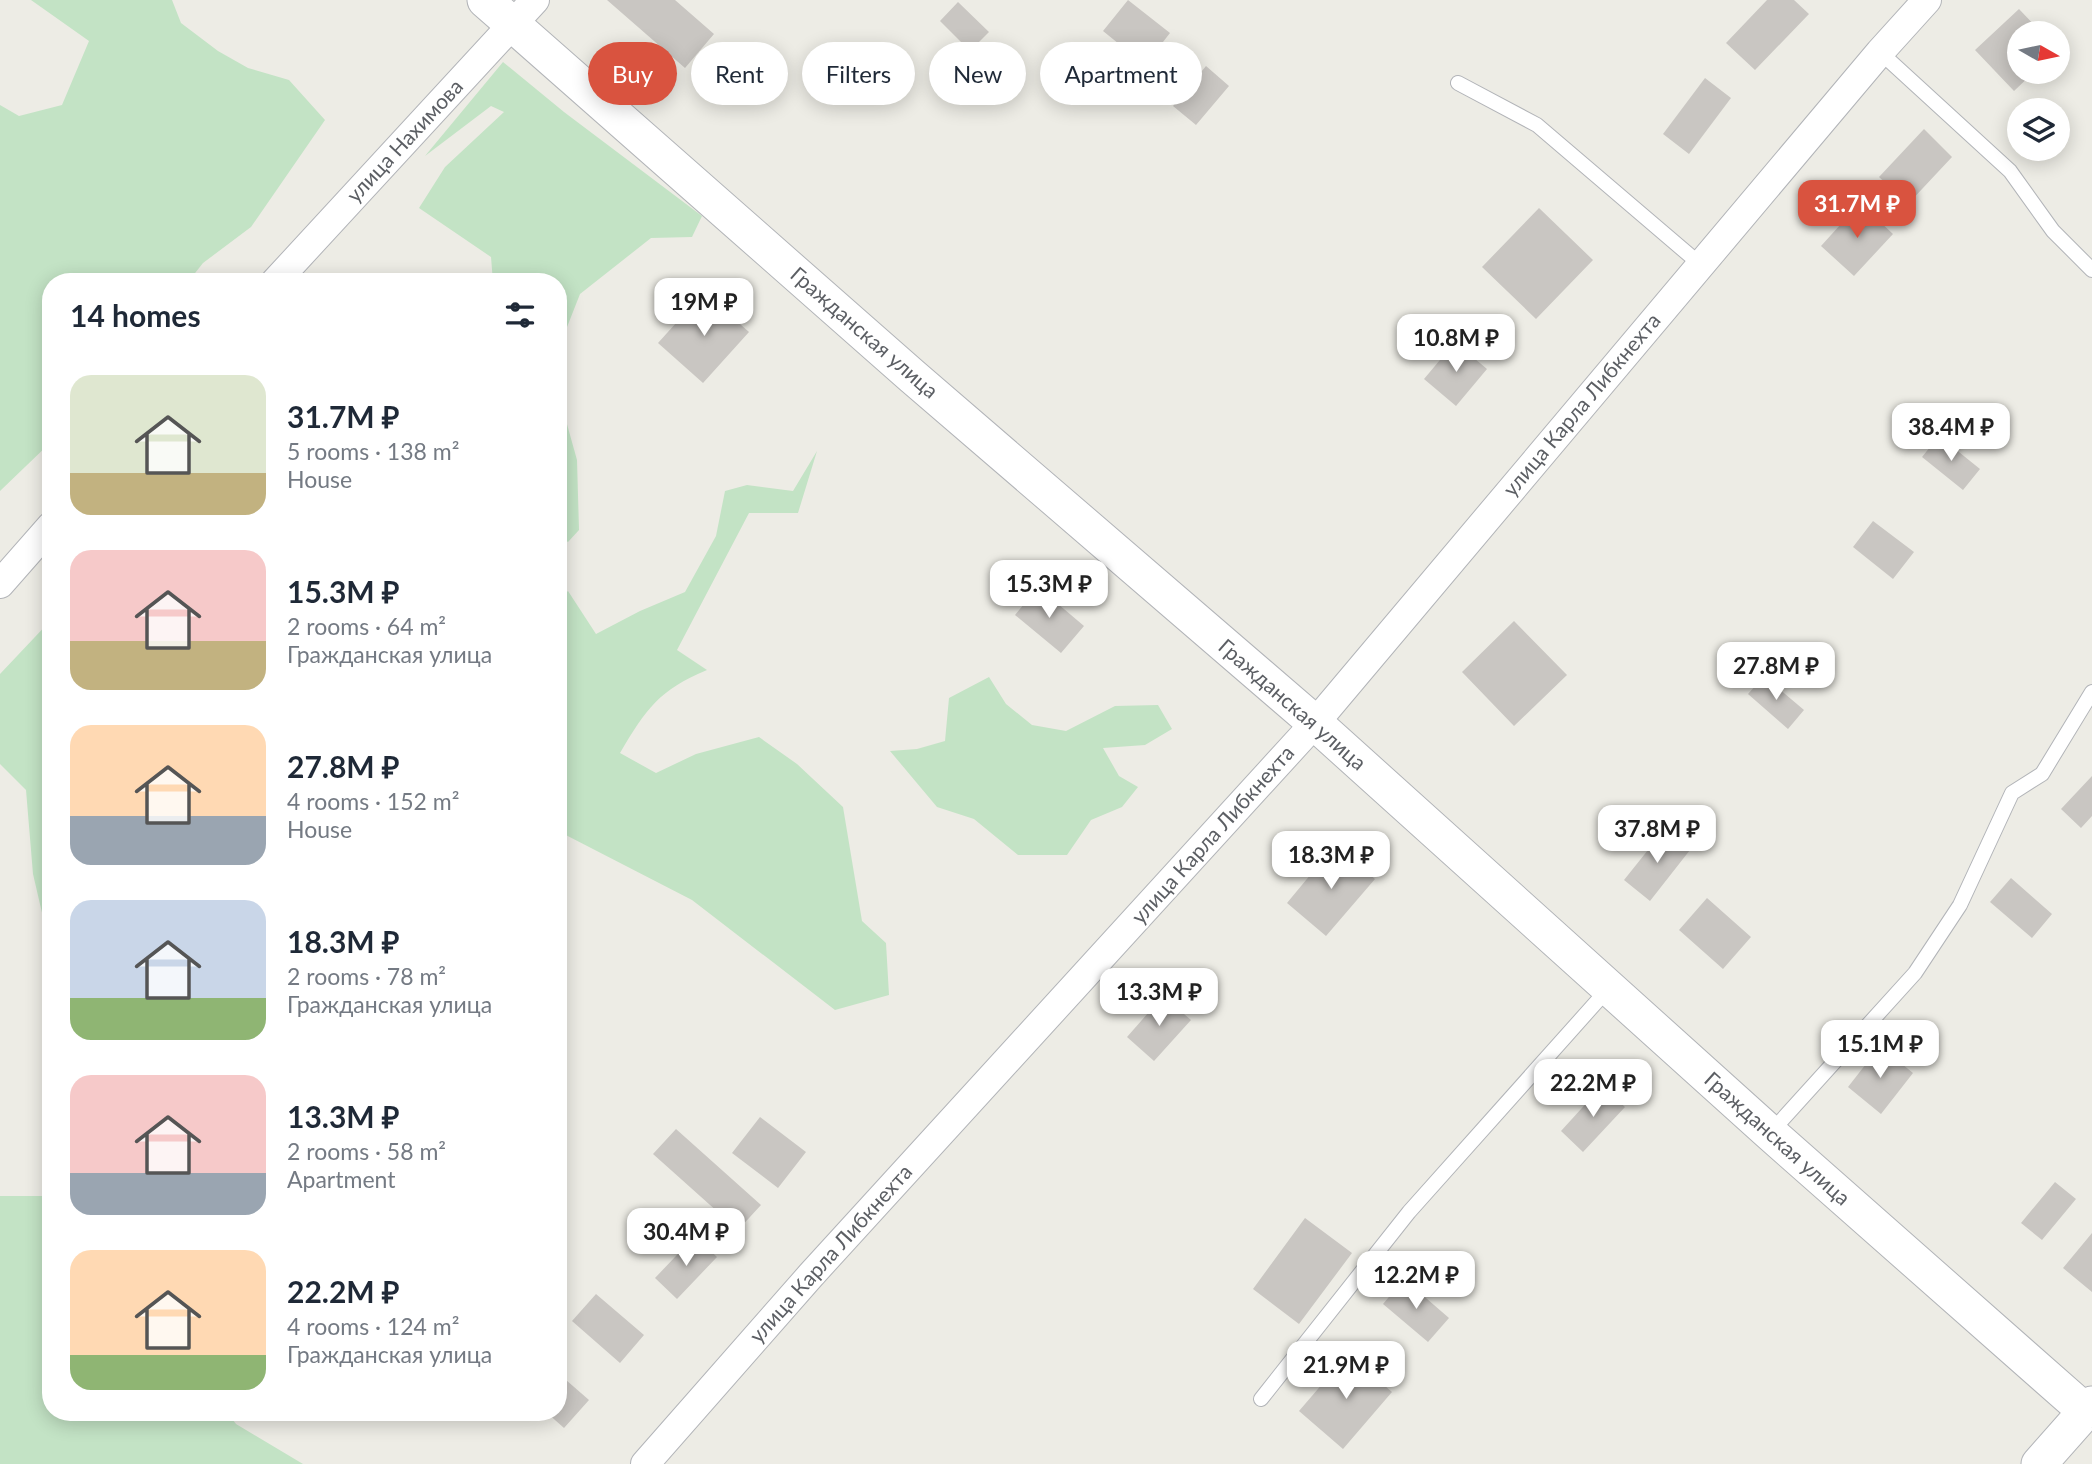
<!DOCTYPE html>
<html lang="en">
<head>
<meta charset="utf-8">
<style>
  body { margin:0; font-family:Lato,sans-serif; background:#f6f6f7; color:#1f2937; height:100vh; display:flex; flex-direction:column; font-size:26px; white-space:nowrap }
  * { box-sizing:border-box; margin:0 }
  p { font-size:23px; color:#747a83 }
  .icon { flex:none; width:38px; height:38px; fill:none; stroke:currentColor; stroke-width:2; stroke-linecap:round; stroke-linejoin:round }
  .map { position:relative; flex:1; overflow:hidden }
  .side { position:absolute; left:42px; top:273px; width:525px; height:1148px; display:flex; flex-direction:column; background:#fff; border-radius:28px; box-shadow:0 4px 18px #0003 }
  .side>* { flex:none }
  .guide { position:absolute; left:588px; top:42px; width:665px; height:63px; display:flex; gap:14px }
  .needle { width:46px; rotate:99deg }
  .tools { position:absolute; left:2007px; top:21px; display:grid; gap:14px }
  .tools a { display:grid; place-items:center; width:63px; height:63px; border-radius:50%; background:#fff; box-shadow:0 4px 18px #0003; font-size:35px }
  .price { position:absolute; translate:-50% -60px; padding:0 16px; border-radius:14px; background:#fff; color:#222; font-size:23px; line-height:46px; filter:drop-shadow(0 2px 4px #0008) }
  .price::after { content:''; position:absolute; left:50%; top:42px; width:21px; height:16px; margin-left:-10px; background:inherit; clip-path:polygon(0 0,100% 0,50% 100%) }
  .price.current { background:#d9533f; color:#fff }
  ul { padding:0; list-style:none }
  li { display:flex; align-items:center; gap:21px; height:175px; padding:0 28px }
  li span { display:grid; place-items:center; flex:none; width:196px; height:140px; border-radius:21px; color:#555 }
  li>.icon { margin-inline-start:auto }
  span .icon { width:84px; height:84px; fill:#fffc; stroke-width:1 }
  li b { font-size:30px }
  h2 { display:flex; justify-content:space-between; align-items:center; height:84px; padding:0 28px; font-size:30px }
  .tag { padding:0 24px; border-radius:32px; background:#fff; box-shadow:0 4px 18px #0003; font-size:24px; line-height:63px }
  .tag.current { background:#d9533f; color:#fff }
  .map>svg:first-child { display:block }
  .grass { fill:#c3e3c5 }
  .building { fill:#c9c6c2 }
  .lines { fill:none; stroke-linecap:round; stroke-linejoin:round }
  .service-casing { stroke:#b2b4b8; stroke-width:16 }
  .minor-casing { stroke:#b2b4b8; stroke-width:30 }
  .tertiary-casing { stroke:#b2b4b8; stroke-width:37 }
  .service { stroke:#fff; stroke-width:14 }
  .minor { stroke:#fff; stroke-width:28 }
  .tertiary { stroke:#fff; stroke-width:35 }
  .labels { text-anchor:middle; stroke-width:5; stroke-linejoin:round; paint-order:stroke }
  .street-label { font-size:21px; fill:#5c5f64; stroke:#fff }
</style>
</head>
<body>
<div class="map">
<svg width="2092" height="1464" viewBox="0 0 2092 1464">
  <rect width="100%" height="100%" fill="#edece5"/>
  <path class="grass" d="M31 0H172L181 23 218 51 248 68 289 80 325 120 251 227 203 263 188 282H51V442L0 491V105L19 116 62 105 89 41Z
    M503 62 564 112 702 216 692 237 651 238 580 294 558 350V282H493L491 257 419 208 445 167 504 112 491 106 425 156Z
    M558 392 577 460 579 530 568 542 558 535Z
    M817 451 798 513H749L677 650 707 670C659 690 646 709 620 753L656 773 696 754 759 737 797 764 843 807 862 921 886 943 889 995 835 1010 692 900 558 831V600L568 591 596 634 640 611 685 592 716 536 725 491 747 485 793 491Z
    M51 620V934L46 930 33 874 26 790 0 764V674Z
    M989 677 1006 704 1032 725 1066 731 1115 706 1158 705 1172 729 1145 745 1103 748 1119 776 1138 787 1122 807 1091 820 1067 855H1018L974 819 937 807 890 751 917 749 945 741 949 698Z
    M0 1196H44L51 1201V1412H227L236 1424 303 1464H0Z"/>
  <path class="building" d="M607 0H675L714 34 685 68Z
    M1128 0 1170 33 1145 65 1103 31Z
    M1767 0H1794L1809 14 1755 70 1726 43Z
    M958 2 989 32 970 51 940 21Z
    M2019 9 2042 33H2020V72H2034L2014 91 1975 50Z
    M1206 66 1229 86 1196 125 1173 106Z
    M1705 78 1731 98 1689 154 1663 134Z
    M1924 129 1952 157 1908 204 1879 177Z
    M1860 203 1893 234 1854 276 1821 246Z
    M1539 208 1593 260 1536 319 1482 267Z
    M704 292 749 332 703 383 658 343Z
    M1455 342 1487 369 1456 406 1424 379Z
    M1939 436 1980 469 1963 490 1922 457Z
    M1873 521 1914 552 1893 579 1853 547Z
    M1038 587 1084 626 1061 653 1015 615Z
    M1514 621 1567 675 1514 726 1462 672Z
    M1764 676 1804 710 1788 729 1748 694Z
    M2092 776V816L2081 828 2061 809Z
    M1664 830 1690 850 1650 901 1624 880Z
    M1335 845 1375 879 1326 936 1287 903Z
    M2011 878 2052 914 2032 938 1990 902Z
    M1707 898 1751 937 1723 969 1679 930Z
    M1163 996 1191 1020 1154 1061 1127 1037Z
    M1880 1046 1913 1073 1881 1114 1848 1087Z
    M1602 1086 1625 1107 1583 1152 1561 1131Z
    M760 1117 806 1152 778 1188 732 1153Z
    M676 1129 761 1205 738 1230 653 1154Z
    M2055 1182 2076 1199 2042 1240 2021 1223Z
    M1305 1218 1352 1253 1299 1324 1253 1289Z
    M2092 1233V1292L2063 1268Z
    M695 1236 717 1257 677 1299 655 1278Z
    M1404 1279 1449 1318 1428 1342 1383 1304Z
    M596 1294 644 1335 620 1363 572 1321Z
    M1348 1354 1392 1392 1343 1449 1299 1411Z
    M558 1373 589 1400 564 1428 546 1412H558Z"/>
  <g class="lines">
    <defs>
      <path id="service" d="M1880 52 2010 171 2053 231 2092 270
        M1458 83 1537 125 1701 265
        M1771 1132 1915 973 1960 905 2012 793 2042 774 2092 692
        M1261 1399 1409 1212 1608 989"/>
      <path id="minor" d="M275 282 535 0
        M0 584 51 526
        M645 1464 811 1275 1315 723 1880 52 1927 0"/>
      <path id="tertiary" d="M485 0 912 376 1315 723 1770 1133 2085 1411
        M2039 1464 2092 1404"/>
    </defs>
    <use href="#service" class="service-casing"/>
    <use href="#minor" class="minor-casing"/>
    <use href="#tertiary" class="tertiary-casing"/>
    <use href="#service" class="service"/>
    <use href="#minor" class="minor"/>
    <use href="#tertiary" class="tertiary"/>
  </g>
  <g class="labels">
    <g class="street-label">
      <text transform="translate(405 141) rotate(-47)" y="7">улица Нахимова</text>
      <text transform="translate(864 333) rotate(41)" y="7">Гражданская улица</text>
      <text transform="translate(1582 405) rotate(-50)" y="7">улица Карла Либкнехта</text>
      <text transform="translate(1292 705) rotate(41)" y="7">Гражданская улица</text>
      <text transform="translate(1213 835) rotate(-48)" y="7">улица Карла Либкнехта</text>
      <text transform="translate(1777 1139) rotate(42)" y="7">Гражданская улица</text>
      <text transform="translate(831 1254) rotate(-48)" y="7">улица Карла Либкнехта</text>
    </g>
  </g>
</svg>
<div class="tools">
<a><svg class="needle" viewBox="-14 -14 28 28"><path d="M0-13l5 13h-10z" fill="#e53935"/><path d="M0 13l5-13h-10z" fill="#747a83"/></svg></a>
<a><svg class="icon" aria-label="layers" viewBox="0 0 24 24"><path d="M12 4l9 5-9 5-9-5zM3 14l9 5 9-5"/></svg></a>
</div>
<b class="price current" style="left:1857px;top:240px">31.7M ₽</b>
<b class="price" style="left:704px;top:338px">19M ₽</b>
<b class="price" style="left:1456px;top:374px">10.8M ₽</b>
<b class="price" style="left:1951px;top:463px">38.4M ₽</b>
<b class="price" style="left:1049px;top:620px">15.3M ₽</b>
<b class="price" style="left:1776px;top:702px">27.8M ₽</b>
<b class="price" style="left:1657px;top:865px">37.8M ₽</b>
<b class="price" style="left:1331px;top:891px">18.3M ₽</b>
<b class="price" style="left:1159px;top:1028px">13.3M ₽</b>
<b class="price" style="left:1880px;top:1080px">15.1M ₽</b>
<b class="price" style="left:1593px;top:1119px">22.2M ₽</b>
<b class="price" style="left:686px;top:1268px">30.4M ₽</b>
<b class="price" style="left:1416px;top:1311px">12.2M ₽</b>
<b class="price" style="left:1346px;top:1401px">21.9M ₽</b>
<div class="guide">
<a class="tag current">Buy</a>
<a class="tag">Rent</a>
<a class="tag">Filters</a>
<a class="tag">New</a>
<a class="tag">Apartment</a>
</div>
<section class="side">
<h2>14 homes<svg class="icon" aria-label="filters" viewBox="0 0 24 24"><path d="M4 7h16M4 17h16"/><circle cx="9" cy="7" r="2"/><circle cx="15" cy="17" r="2"/></svg></h2>
<ul>
<li><span style="background:linear-gradient(#dfe7d0 70%,#c2b280 0)"><svg class="icon" aria-label="home" viewBox="0 0 24 24"><path d="M3 11l9-7 9 7M6 9v11h12V9"/></svg></span><div><b>31.7M ₽</b><p>5 rooms · 138 m²</p><p>House</p></div></li>
<li><span style="background:linear-gradient(#f6c9c9 65%,#c2b280 0)"><svg class="icon" aria-label="home" viewBox="0 0 24 24"><path d="M3 11l9-7 9 7M6 9v11h12V9"/></svg></span><div><b>15.3M ₽</b><p>2 rooms · 64 m²</p><p>Гражданская улица</p></div></li>
<li><span style="background:linear-gradient(#ffd9b3 65%,#9aa5b1 0)"><svg class="icon" aria-label="home" viewBox="0 0 24 24"><path d="M3 11l9-7 9 7M6 9v11h12V9"/></svg></span><div><b>27.8M ₽</b><p>4 rooms · 152 m²</p><p>House</p></div></li>
<li><span style="background:linear-gradient(#c9d6e8 70%,#8fb573 0)"><svg class="icon" aria-label="home" viewBox="0 0 24 24"><path d="M3 11l9-7 9 7M6 9v11h12V9"/></svg></span><div><b>18.3M ₽</b><p>2 rooms · 78 m²</p><p>Гражданская улица</p></div></li>
<li><span style="background:linear-gradient(#f6c9c9 70%,#9aa5b1 0)"><svg class="icon" aria-label="home" viewBox="0 0 24 24"><path d="M3 11l9-7 9 7M6 9v11h12V9"/></svg></span><div><b>13.3M ₽</b><p>2 rooms · 58 m²</p><p>Apartment</p></div></li>
<li><span style="background:linear-gradient(#ffd9b3 75%,#8fb573 0)"><svg class="icon" aria-label="home" viewBox="0 0 24 24"><path d="M3 11l9-7 9 7M6 9v11h12V9"/></svg></span><div><b>22.2M ₽</b><p>4 rooms · 124 m²</p><p>Гражданская улица</p></div></li>
</ul>
</section>
</div>
</body>
</html>
